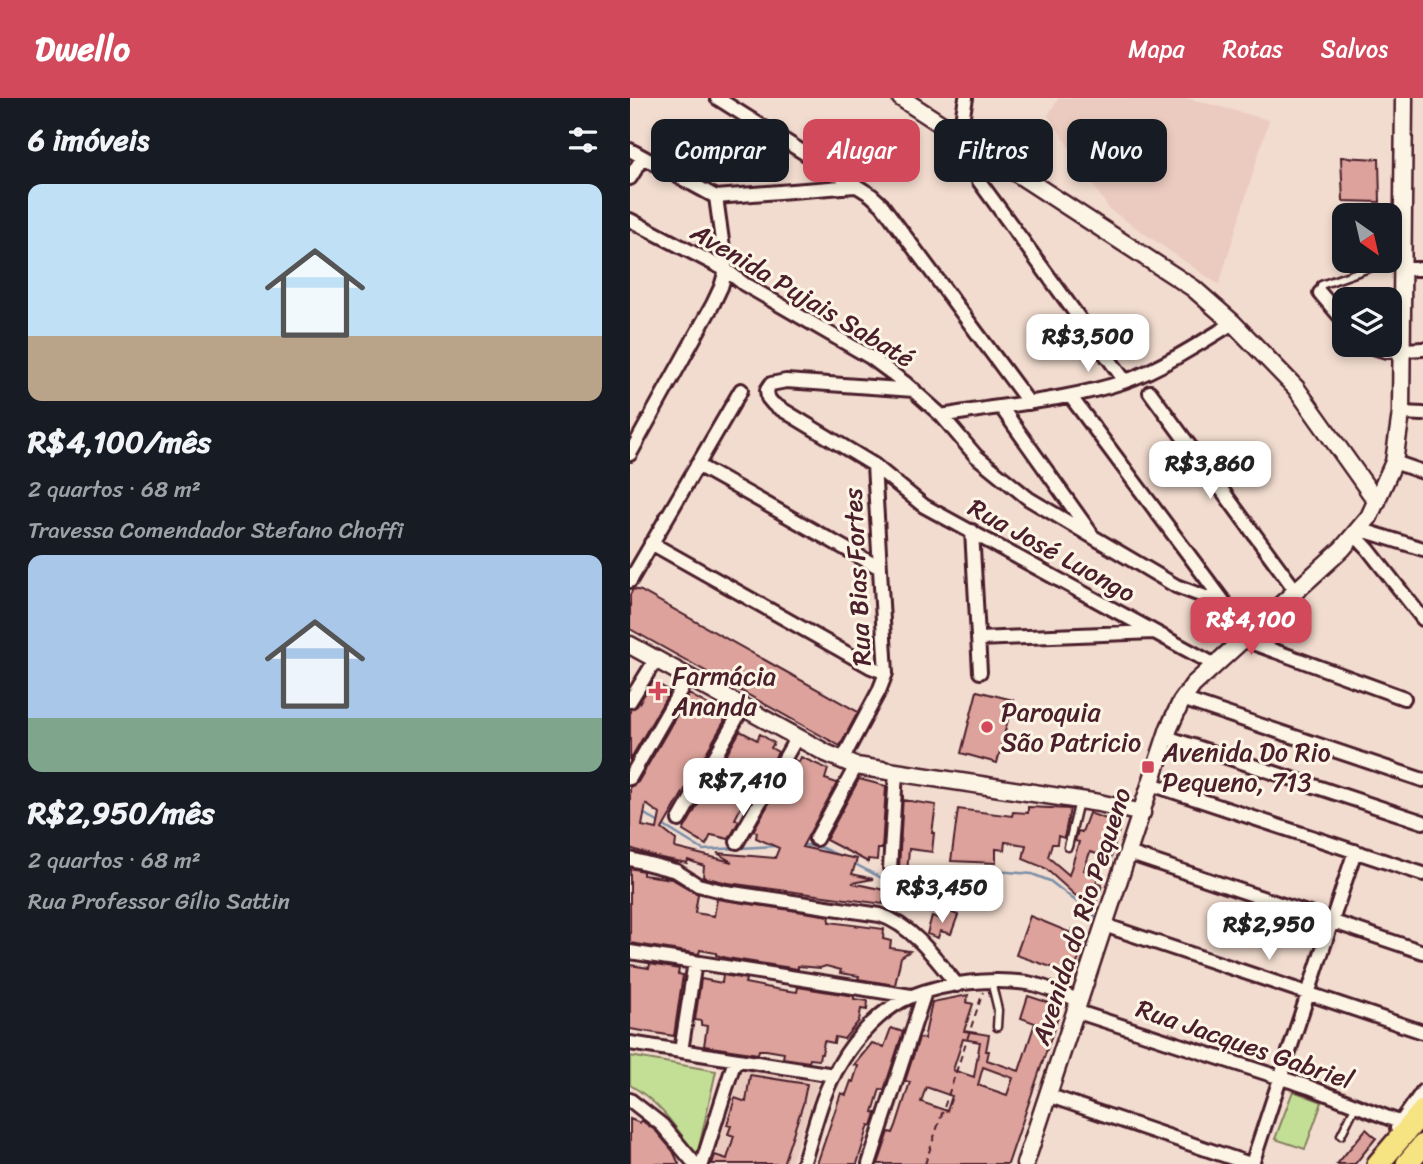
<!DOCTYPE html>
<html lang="pt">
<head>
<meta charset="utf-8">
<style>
  body { margin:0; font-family:Sriracha,sans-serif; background:#242831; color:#f1f3f6; height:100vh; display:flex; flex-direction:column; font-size:26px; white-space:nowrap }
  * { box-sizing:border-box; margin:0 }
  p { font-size:23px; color:#9ea1a6 }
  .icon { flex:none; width:38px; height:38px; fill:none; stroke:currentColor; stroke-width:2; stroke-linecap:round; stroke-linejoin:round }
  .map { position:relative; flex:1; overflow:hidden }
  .side { display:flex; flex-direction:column; background:#171b24; width:630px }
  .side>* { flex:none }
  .hud { position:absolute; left:21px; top:21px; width:665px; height:63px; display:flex; gap:14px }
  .needle { width:46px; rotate:146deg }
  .fabs { position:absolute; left:702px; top:105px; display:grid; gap:14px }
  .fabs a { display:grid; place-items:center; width:70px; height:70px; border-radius:14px; background:#171b24; box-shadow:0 4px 10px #0003; font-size:35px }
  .price { position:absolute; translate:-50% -60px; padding:0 16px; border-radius:14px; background:#fff; color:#222; font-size:23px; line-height:46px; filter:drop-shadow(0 2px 4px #0008) }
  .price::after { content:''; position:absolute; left:50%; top:42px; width:21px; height:16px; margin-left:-10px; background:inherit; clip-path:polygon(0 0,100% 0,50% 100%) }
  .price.active { background:#d1495b; color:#fff }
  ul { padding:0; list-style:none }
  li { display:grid; align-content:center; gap:14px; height:371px; padding:0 28px }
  li span { display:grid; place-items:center; height:217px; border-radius:14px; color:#555 }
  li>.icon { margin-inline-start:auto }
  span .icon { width:126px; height:126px; fill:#fffc; stroke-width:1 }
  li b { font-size:30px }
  h2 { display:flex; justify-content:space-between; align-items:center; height:84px; padding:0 28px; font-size:30px }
  .tag { padding:0 24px; border-radius:14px; background:#171b24; box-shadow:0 4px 10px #0003; font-size:24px; line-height:63px }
  .tag.active { background:#d1495b; color:#fff }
  header { display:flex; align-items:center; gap:42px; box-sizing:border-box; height:98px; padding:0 35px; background:#d1495b; color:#fff }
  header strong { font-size:33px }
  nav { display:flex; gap:38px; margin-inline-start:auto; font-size:24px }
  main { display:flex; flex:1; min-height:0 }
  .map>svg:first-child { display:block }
  .built { fill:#ebcbbf }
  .green { fill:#c3df96; stroke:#867f60; stroke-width:2 }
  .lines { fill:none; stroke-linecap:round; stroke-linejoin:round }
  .stream { stroke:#798ea7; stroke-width:2.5 }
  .building { fill:#dca29b; stroke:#4a1f2b; stroke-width:2; fill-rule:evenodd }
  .lane-casing { stroke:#4a1f2b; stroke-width:11 }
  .street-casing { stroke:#4a1f2b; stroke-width:18 }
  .secondary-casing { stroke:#4a1f2b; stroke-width:21 }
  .highway-casing { stroke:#4a1f2b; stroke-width:26 }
  .path { stroke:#4a1f2b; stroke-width:2; stroke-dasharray:7 5; stroke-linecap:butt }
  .lane { stroke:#fcf5e5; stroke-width:6 }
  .street { stroke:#fcf5e5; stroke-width:12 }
  .secondary { stroke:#fcf5e5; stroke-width:16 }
  .highway { stroke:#f6e381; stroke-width:21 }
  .poi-dot { fill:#d1495b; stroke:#fcf5e5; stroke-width:2.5 }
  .labels { text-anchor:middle; stroke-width:6; stroke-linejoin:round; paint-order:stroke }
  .street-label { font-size:26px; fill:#4a1f2b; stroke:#fcf5e5 }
  .poi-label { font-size:26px; fill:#4a1f2b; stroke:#fcf5e5; text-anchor:start }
</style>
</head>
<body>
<header>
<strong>Dwello</strong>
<nav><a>Mapa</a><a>Rotas</a><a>Salvos</a></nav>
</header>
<main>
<section class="side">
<h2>6 imóveis<svg class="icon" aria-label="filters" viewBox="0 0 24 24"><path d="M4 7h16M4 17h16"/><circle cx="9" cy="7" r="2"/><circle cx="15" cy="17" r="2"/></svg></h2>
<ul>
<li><span style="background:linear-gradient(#bfe0f5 70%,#b9a48a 0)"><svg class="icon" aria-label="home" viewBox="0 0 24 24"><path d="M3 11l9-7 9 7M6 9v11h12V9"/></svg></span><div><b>R$4,100/mês</b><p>2 quartos · 68 m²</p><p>Travessa Comendador Stefano Choffi</p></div></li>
<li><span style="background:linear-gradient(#a9c7e8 75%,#7fa58c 0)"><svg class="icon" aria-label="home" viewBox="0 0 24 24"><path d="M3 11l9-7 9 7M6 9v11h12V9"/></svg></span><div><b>R$2,950/mês</b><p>2 quartos · 68 m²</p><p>Rua Professor Gílio Sattin</p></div></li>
</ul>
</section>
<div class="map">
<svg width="793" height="1066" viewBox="0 0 793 1066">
  <rect width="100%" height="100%" fill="#f2dccf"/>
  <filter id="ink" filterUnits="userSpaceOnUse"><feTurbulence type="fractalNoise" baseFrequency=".0143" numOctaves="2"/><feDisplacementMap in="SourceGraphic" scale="14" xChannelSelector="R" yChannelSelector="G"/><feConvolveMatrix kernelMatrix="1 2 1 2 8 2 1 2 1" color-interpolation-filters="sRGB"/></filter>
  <g filter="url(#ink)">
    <path class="built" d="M429 0H557L639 22 589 187 479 111 418 17Z
      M112 972 186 983 187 988 161 1066H82Z"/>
    <path class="green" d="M0 958 86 973 67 1058C47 1031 30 1004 0 987Z
      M663 993 692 1004 675 1051 645 1041Z"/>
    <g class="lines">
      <path class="stream" d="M13 715 73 752 146 748
        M170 746 192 750 210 758
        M225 766 259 784 278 783 354 772 402 776 420 783 465 818"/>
    </g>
    <path class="building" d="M711 59 749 61 750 104 713 103Z
      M3 491 11 493 228 614 210 648 0 531V497Z
      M23 583 40 593 0 662V612L7 608Z
      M347 593 383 602 367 665 331 655Z
      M59 596 96 617 94 624 32 731 46 742 45 750 102 764 87 755 145 760 149 750 126 740 127 734 123 733 164 662 169 664 171 659 198 671 195 681 207 685 172 749 227 761 222 776 243 781 222 785 255 792 253 806 98 785 73 779 74 768 58 762 57 765 26 759 0 750V689L8 684ZM16 706 30 716 27 731 12 728Z
      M110 633 127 642 130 636 144 645 141 650 148 654 117 710 112 707 105 721 109 723 99 741 81 737 76 747 53 733Z
      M229 681 256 688 252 751H248L247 762 238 761V764L196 742Z
      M273 696V702L306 707 302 735H304L302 754 279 751 277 775 266 777 269 771Z
      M398 709 440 711 434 740 428 738 427 746H422L418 759 439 777 449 744 445 743 448 733 452 734 459 715 488 725 490 729 481 760 460 754 454 772 469 776 466 785 472 787 464 811 456 807 415 770 393 761 396 747 375 744 374 752 366 751V765L321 763 328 711 382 718 383 714 398 715Z
      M0 770 13 773V777L42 781 68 796 65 815 84 818 87 801 200 818 199 824 254 831 253 841 261 843 260 850 280 853 271 859 265 887 228 881 229 878 210 875 211 872 196 868 190 870 168 868V871L97 860 86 857V855L70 852 69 856 0 845Z
      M317 813 328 817 321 836 310 833 308 840 297 836 302 818 314 822Z
      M400 818 441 835 442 831 458 837 441 881 425 875 427 871 386 857Z
      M20 866 49 871 48 876 53 877 44 938 0 931V867L19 870Z
      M93 877 116 881 115 885 146 891 167 894 168 889 224 898V901L238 903 237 912 231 911 229 923 214 941 205 939 204 945 194 943 192 956H190L189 962 180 961 179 964 153 960 154 955 136 952H129L128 956 74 948 77 928 71 927V923L65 922 71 881 92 885Z
      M338 897 336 904 343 906 334 933 359 937 356 953H359L357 962 389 973 405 925 391 920 398 898 426 907 430 913 378 1066H248L259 1034 263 1035 266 1028 280 984 275 983 289 940 294 941 302 904ZM333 941 350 944 344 979 323 972ZM353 969 383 980 377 997 348 987ZM296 989 322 998 317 1013 291 1004Z
      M261 930 273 934 254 992 250 991 243 1014 246 1015 242 1028 239 1027 227 1066H187L211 995 216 997 221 983 223 984 228 968 224 967 242 945 254 949Z
      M120 977 177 986 173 1006 153 1066H82L85 1057 97 1061 104 1038 98 1036 101 1028 97 1027 105 1000 116 1004Z
      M0 1021 10 1025 11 1022 26 1033 43 1053 49 1066H0Z
      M736 1031 746 1040 725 1066H707Z"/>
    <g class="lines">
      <defs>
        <path id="lane" d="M690 195 691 187 759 163 771 162
          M438 749 449 703
          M361 883 368 912 367 929
          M711 1037 726 1007"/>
        <path id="street" d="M87 0 241 97 252 107 399 305
          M336 0 329 38 349 83 495 283
          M0 52 86 99 96 172 91 189 83 206 0 356
          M0 80 13 59
          M86 99 225 88
          M0 122 96 172 114 186 240 259 275 285 312 318 346 358 399 401 546 488 597 507 625 530
          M772 171H793
          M690 195 714 223
          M736 247 756 253 793 251
          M284 292 156 283 141 286 137 292 138 300 143 306 244 367 294 408 585 567
          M520 294 666 493
          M441 299 594 504
          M371 309 460 434
          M771 315 793 316
          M312 318C373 307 434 303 493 284 528 272 571 245 603 225
          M764 364 793 374
          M67 367 250 470
          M729 431 793 451
          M342 433 350 574
          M725 437 738 451 793 521
          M21 445 241 569 256 575
          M0 483 111 292
          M348 541 524 534
          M612 541 774 600
          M552 601 793 682
          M0 603 26 561
          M536 639 793 724
          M212 662 249 593 256 575 244 367
          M0 680 58 579
          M521 686 793 776
          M49 722 113 609
          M186 741 226 668
          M107 744 167 639
          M498 755 793 854
          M0 761 46 773 68 787 96 794 250 817C282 827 307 862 327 887
          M260 770 266 675
          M474 827 793 934
          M0 854 281 898
          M445 913 679 989 769 1024
          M0 945 204 977
          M51 953 65 864
          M417 997 620 1066
          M0 1002 32 1027 65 1066
          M767 1030 793 993
          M72 1066 105 962
          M173 1066C184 1033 191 996 210 966 225 940 253 909 282 898 317 884 362 880 398 885 415 888 433 897 449 902
          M239 1066 295 894
          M622 1066 725 753"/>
        <path id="secondary" d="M271 0 563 190 603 225 666 290 747 404
          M0 547 196 655 226 668 469 705 512 715
          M395 1066 539 630 551 604 563 587 712 451 739 419 764 364 771 315 774 0"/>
        <path id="highway" d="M748 1066 793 1013
          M777 1066 793 1047"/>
      </defs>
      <use href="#lane" class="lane-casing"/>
      <use href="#street" class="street-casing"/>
      <use href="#secondary" class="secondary-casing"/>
      <use href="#highway" class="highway-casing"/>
      <path class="path" d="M295 1066 353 894"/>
      <use href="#lane" class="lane"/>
      <use href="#street" class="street"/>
      <use href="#secondary" class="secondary"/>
      <use href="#highway" class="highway"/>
    </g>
  </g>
  <g class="poi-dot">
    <path d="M24.5 582.5h7v7h7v7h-7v7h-7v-7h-7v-7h7z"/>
    <circle cx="357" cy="629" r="7"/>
    <rect x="511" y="662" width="14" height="14" rx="3.5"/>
  </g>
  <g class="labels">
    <g class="street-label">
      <text transform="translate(173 197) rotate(31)" y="9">Avenida Pujais Sabaté</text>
      <text transform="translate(422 452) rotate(29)" y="9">Rua José Luongo</text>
      <text transform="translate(227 479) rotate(-93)" y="9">Rua Bias Fortes</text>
      <text transform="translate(451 818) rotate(-72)" y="9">Avenida do Rio Pequeno</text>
      <text transform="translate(615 946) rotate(19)" y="9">Rua Jacques Gabriel</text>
    </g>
    <g class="poi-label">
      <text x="42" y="587">Farmácia<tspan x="42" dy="30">Ananda</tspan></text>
      <text x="371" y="623">Paroquia<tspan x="371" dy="30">São Patricio</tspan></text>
      <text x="532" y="663">Avenida Do Rio<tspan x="532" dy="30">Pequeno, 713</tspan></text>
    </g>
  </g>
</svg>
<div class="fabs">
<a><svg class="needle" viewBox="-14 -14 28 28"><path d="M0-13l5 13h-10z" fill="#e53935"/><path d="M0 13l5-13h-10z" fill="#9ea1a6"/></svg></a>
<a><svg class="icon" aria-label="layers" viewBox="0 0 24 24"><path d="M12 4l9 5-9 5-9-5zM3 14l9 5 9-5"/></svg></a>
</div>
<b class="price" style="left:458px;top:276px">R$3,500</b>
<b class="price" style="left:580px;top:403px">R$3,860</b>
<b class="price active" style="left:621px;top:559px">R$4,100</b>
<b class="price" style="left:113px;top:720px">R$7,410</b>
<b class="price" style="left:312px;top:827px">R$3,450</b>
<b class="price" style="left:639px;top:864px">R$2,950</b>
<div class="hud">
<a class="tag">Comprar</a>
<a class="tag active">Alugar</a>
<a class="tag">Filtros</a>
<a class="tag">Novo</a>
</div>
</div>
</main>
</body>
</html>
